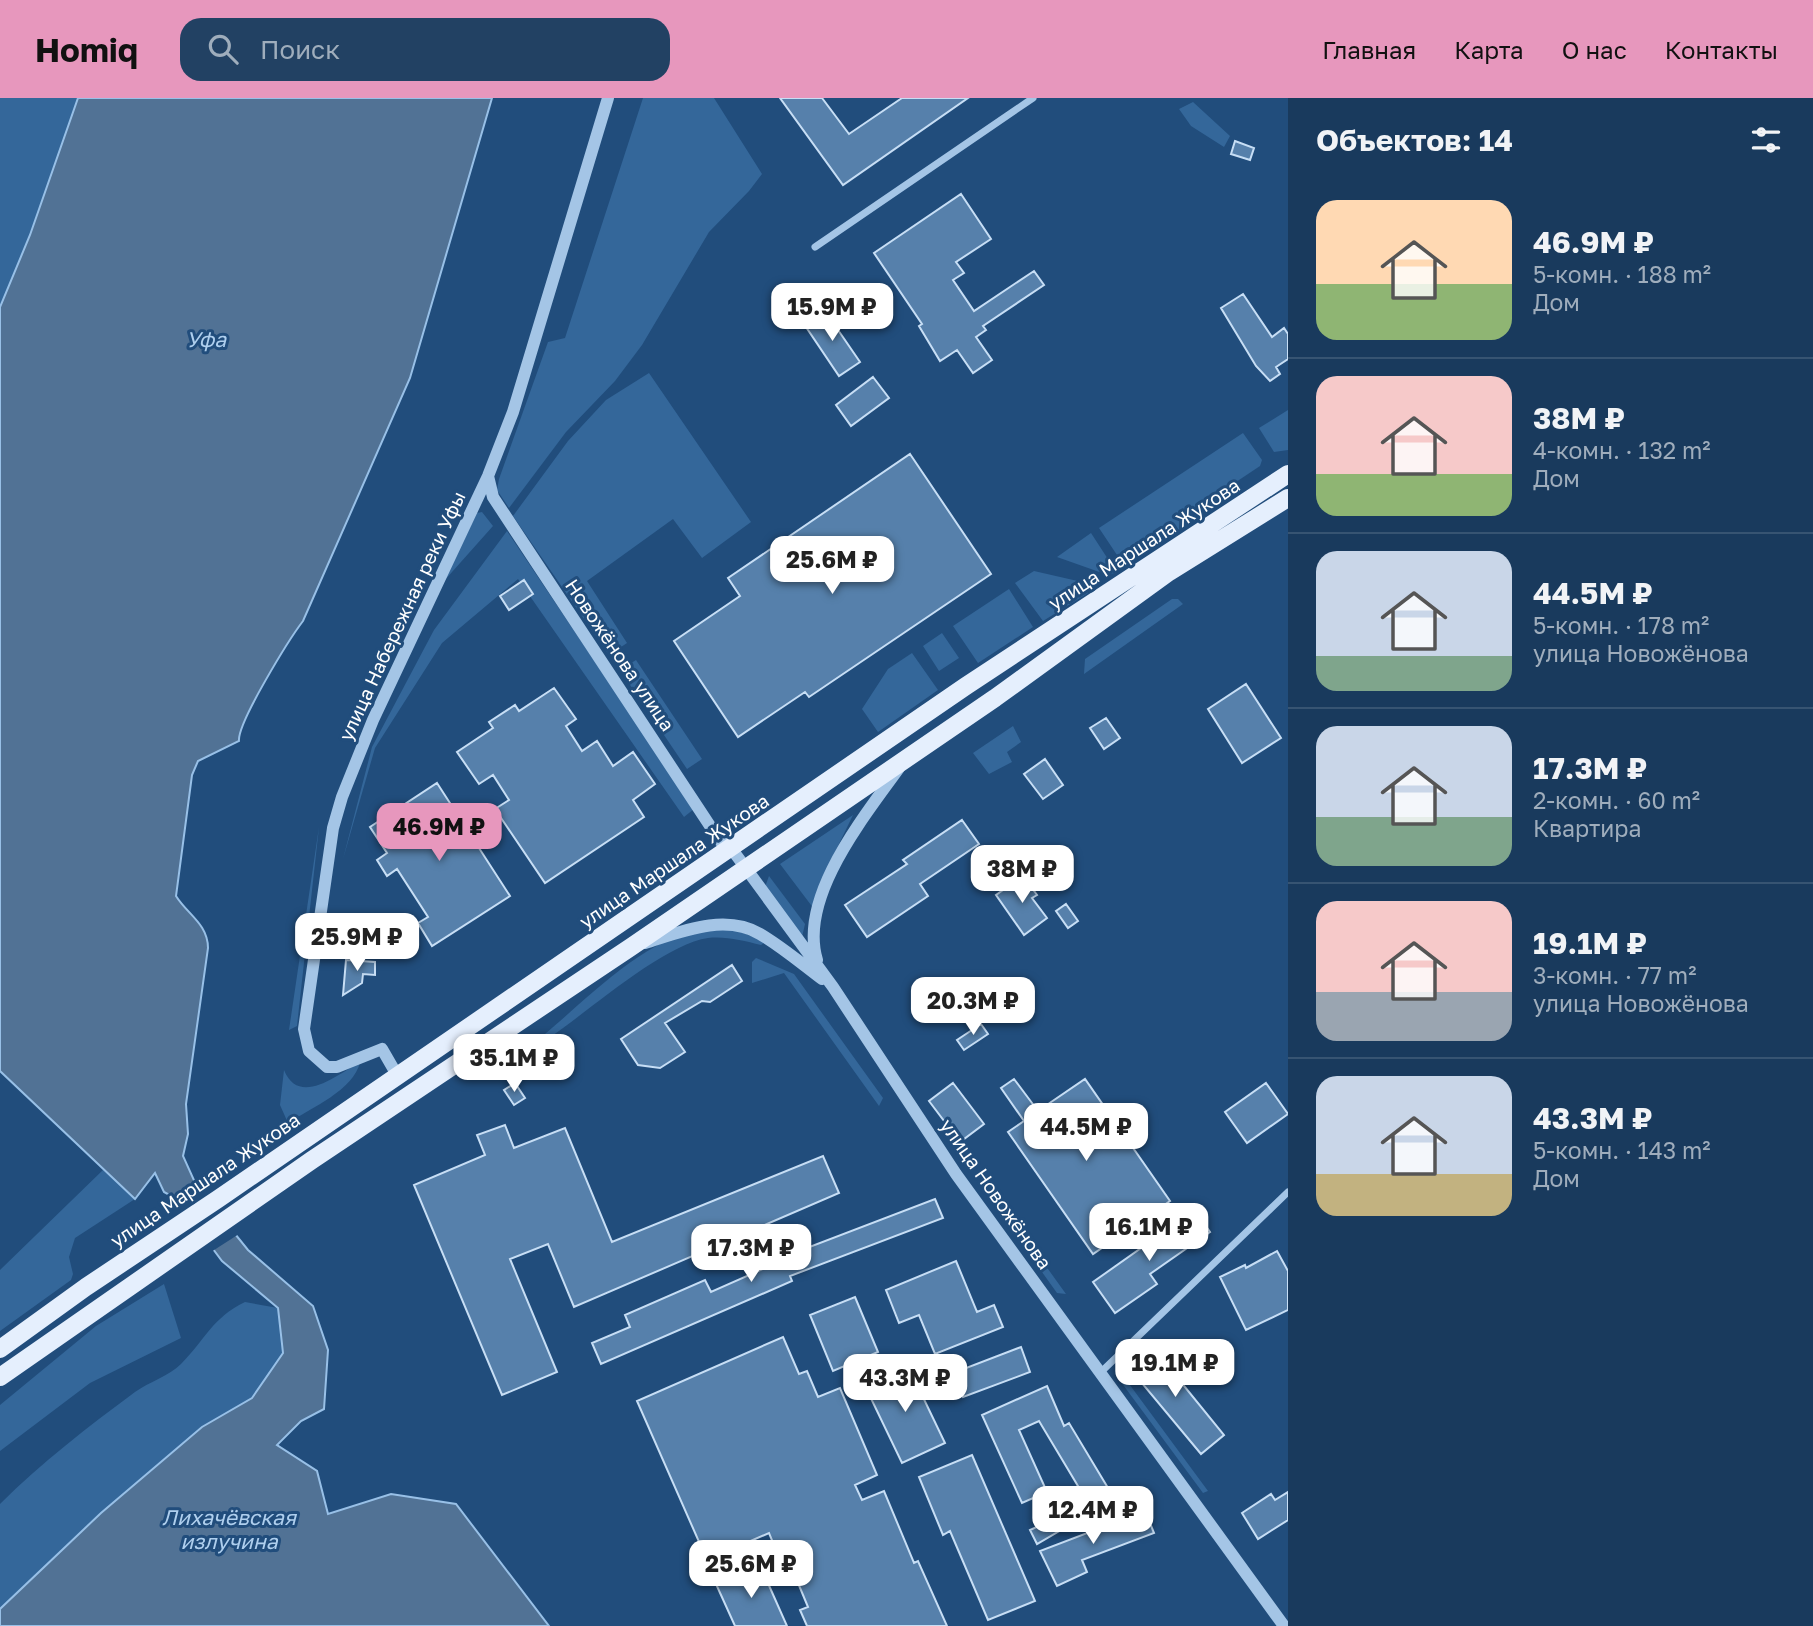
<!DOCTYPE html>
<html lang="ru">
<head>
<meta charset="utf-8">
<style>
  body { margin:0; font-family:"Golos Text",sans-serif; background:#224163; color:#f1f3f6; height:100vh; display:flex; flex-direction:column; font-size:26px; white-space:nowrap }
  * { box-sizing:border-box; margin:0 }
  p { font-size:23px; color:#9fadbc }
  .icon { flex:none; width:38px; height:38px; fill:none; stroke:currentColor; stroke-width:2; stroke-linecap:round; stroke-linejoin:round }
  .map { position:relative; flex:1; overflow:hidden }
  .panel { display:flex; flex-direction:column; background:#193a5d; width:525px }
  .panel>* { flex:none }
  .price { position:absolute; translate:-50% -60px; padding:0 16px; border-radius:14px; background:#fff; color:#222; font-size:23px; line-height:46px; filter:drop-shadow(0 2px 4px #0008) }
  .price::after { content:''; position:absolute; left:50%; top:42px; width:21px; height:16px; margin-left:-10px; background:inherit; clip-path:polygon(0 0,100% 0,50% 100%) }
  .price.active { background:#e797bd; color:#111 }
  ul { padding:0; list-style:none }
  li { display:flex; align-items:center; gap:21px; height:175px; padding:0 28px }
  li+li { border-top:2px solid #375472 }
  li span { display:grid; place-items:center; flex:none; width:196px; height:140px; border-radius:21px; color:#555 }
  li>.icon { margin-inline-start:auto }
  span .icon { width:84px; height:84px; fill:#fffc; stroke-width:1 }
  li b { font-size:30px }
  h2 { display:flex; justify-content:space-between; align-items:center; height:84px; padding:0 28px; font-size:30px }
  header { display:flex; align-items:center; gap:42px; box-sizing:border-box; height:98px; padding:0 35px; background:#e797bd; color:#111 }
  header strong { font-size:33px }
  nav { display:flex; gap:38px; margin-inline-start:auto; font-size:24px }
  .search { width:490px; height:63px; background:#224163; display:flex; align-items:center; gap:18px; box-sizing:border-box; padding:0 24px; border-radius:21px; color:#9fadbc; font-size:26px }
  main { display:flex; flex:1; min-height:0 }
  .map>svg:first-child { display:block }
  .green { fill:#34679a }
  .water { fill:#517295; stroke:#98c0e7; stroke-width:2 }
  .pier { fill:#214d7c }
  .building { fill:#5680ab; stroke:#c7def5; stroke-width:2 }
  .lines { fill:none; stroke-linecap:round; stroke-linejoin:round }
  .minor { stroke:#a4c5e6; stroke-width:7 }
  .tertiary { stroke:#a4c5e6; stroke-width:12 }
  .primary { stroke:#e5effd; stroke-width:18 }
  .labels { text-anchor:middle; stroke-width:6; stroke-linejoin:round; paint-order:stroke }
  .street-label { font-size:19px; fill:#fff; stroke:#214d7c }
  .water-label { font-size:21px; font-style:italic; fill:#afcfee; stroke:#214d7c }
</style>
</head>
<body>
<header>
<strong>Homiq</strong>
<div class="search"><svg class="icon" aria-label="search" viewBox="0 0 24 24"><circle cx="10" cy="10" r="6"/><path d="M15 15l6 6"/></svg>Поиск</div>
<nav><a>Главная</a><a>Карта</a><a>О нас</a><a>Контакты</a></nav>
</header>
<main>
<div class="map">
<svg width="1288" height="1528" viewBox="0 0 1288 1528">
  <rect width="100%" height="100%" fill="#214d7c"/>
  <path class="green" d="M0 0H78L30 137 0 209Z
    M643 0H714L762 76 749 93 709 134 642 247 615 283 566 334 509 410 497 392 499 381 548 244 565 240Z
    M1193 4 1230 38 1224 49 1191 28 1179 11Z
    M649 275 751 424 702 460 673 421 587 483 627 545 609 557 513 418 568 343 606 302Z
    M1288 312V352L1274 354 1259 330Z
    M1243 335 1262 362 1260 368 1227 390 1210 410 1125 469 1099 430Z
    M482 414 493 428 444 483 477 415Z
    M507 433 694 711 684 719 518 481 442 545 375 650 343 761 372 649 434 532Z
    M1091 435 1117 475 1105 476 1057 459Z
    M1034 473 1082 484 1087 486 1088 495 1043 523 1015 485Z
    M1009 491 1033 529 978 565 953 528Z
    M1172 501H1178L1183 506 1084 576 1085 561Z
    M942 535 959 560 939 573 923 548Z
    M912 555 938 592 878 634 862 611 888 571Z
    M636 562 702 661 687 671 620 572Z
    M1013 628 1021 644 1007 654 1012 664 989 676 973 655Z
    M853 717 823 779 814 811 780 766Z
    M319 729 297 928 289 932Z
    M769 778 805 826 802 839 765 789Z
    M734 831 765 844 761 847C744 843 726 838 708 840 664 846 589 913 549 940L545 936C587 901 646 839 701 832 712 830 723 831 734 831Z
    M756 860 794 876 883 1000 879 1008 784 875 752 885V864Z
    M360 964C354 992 311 1010 288 1025L280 1007 284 972C299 1009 337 977 360 964Z
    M104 1071 135 1101 75 1140 69 1159 73 1176 71 1182 0 1233V1172Z
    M999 1103 1066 1196 1057 1195 994 1107Z
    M164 1186 181 1240 90 1285 0 1353V1307L96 1228Z
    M245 1204 278 1210 283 1255 252 1300 202 1329 101 1415 0 1511V1406C41 1365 89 1328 135 1294 149 1284 169 1278 181 1266 205 1242 212 1220 245 1204Z
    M1124 1279 1208 1393 1203 1395 1121 1284Z"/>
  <path class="water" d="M78 0H492L410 280 303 523C290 540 237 625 239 643L198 663 192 677 176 798C187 816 208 826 208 850L186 1006 188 1036 183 1058 197 1089 248 1152 313 1208 328 1252 324 1311 301 1323 277 1347 317 1373 328 1416 391 1396 456 1406 549 1528H0V1511L101 1415 202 1329 252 1300 283 1255 278 1210 222 1163 175 1100 164 1094 155 1075 135 1101 0 973V209L30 137Z"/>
  <path class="pier" d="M203 1090 239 1136 211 1154 177 1108Z"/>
  <path class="building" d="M780 0H822L849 36 902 0H968L843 87Z
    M1235 43 1254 50 1250 62 1231 56Z
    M961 96 991 141 956 164 964 175 953 182 974 213 1034 173 1044 187 983 228 986 232 976 239 992 262 973 275 957 252 940 263 919 228 922 226 874 155Z
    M1243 196 1272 239 1284 230 1288 236V261L1276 269 1280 276 1270 283 1256 268 1221 210Z
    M825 213 860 264 839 278 804 226Z
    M873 279 889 300 851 328 836 307Z
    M910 356 991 476 809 599 805 594 738 639 674 543 740 498 728 480Z
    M524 482 533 496 509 512 500 498Z
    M1246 586 1281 640 1242 665 1208 611Z
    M554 590 576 621 566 628 582 653 597 643 613 668 633 654 655 686 633 702 644 719 545 785 495 711 509 702 493 677 479 686 457 654 493 630 489 624 515 607 519 613Z
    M1106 620 1120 640 1104 651 1090 630Z
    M1045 661 1063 687 1043 701 1024 676Z
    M437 685 510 798 432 848 418 825 428 819 397 771 387 778 377 762 387 755 370 729Z
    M962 722 979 746 920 786 928 798 867 839 845 807 907 766 903 762Z
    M1023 778 1037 797 1032 800 1047 820 1024 837 996 797Z
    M1066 806 1078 823 1068 830 1056 813Z
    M346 862 375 864V877L363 876 362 885 343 897Z
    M732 867 742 883 710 904 702 903 665 925 685 954 660 970 638 967 621 941Z
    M981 926 988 936 964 952 957 942Z
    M1014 981 1038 1013 1085 981 1170 1103 1093 1156 1008 1034 1024 1023 1001 990Z
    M515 985 525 1000 514 1007 504 992Z
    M953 985 984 1026 960 1044 929 1003Z
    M1266 985 1288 1016 1247 1045 1225 1014Z
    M505 1027 514 1050 565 1030 612 1144 823 1058 839 1095 574 1209 548 1146 510 1161 557 1274 502 1297 414 1087 485 1057 477 1037Z
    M935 1101 943 1120 790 1178 792 1183 601 1266 592 1245 630 1229 625 1217 705 1182 711 1194 792 1158 791 1156Z
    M1195 1112 1210 1134 1150 1176 1157 1186 1115 1215 1093 1184Z
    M1277 1153 1288 1173V1212L1246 1232 1220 1179 1245 1167 1246 1170Z
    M956 1163 977 1214 994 1207 1003 1229 935 1256 919 1217 899 1225 886 1192Z
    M855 1199 878 1254 833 1273 810 1217Z
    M783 1239 799 1276 807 1273 818 1299 840 1290 877 1377 855 1387 862 1402 884 1393 914 1465 918 1463 947 1528H807L800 1512 808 1509 791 1468 784 1471 769 1435 707 1462 637 1303Z
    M1150 1246 1224 1337 1201 1356 1126 1266Z
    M1021 1249 1030 1274 963 1299 953 1275Z
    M908 1268 945 1345 902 1365 865 1288Z
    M1047 1288 1064 1328 1069 1325 1114 1400 1093 1413 1039 1323 1019 1332 1047 1394 1022 1405 982 1317Z
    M972 1357 1035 1503 988 1522 950 1433 943 1437 919 1379Z
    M1288 1394V1422L1258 1441 1242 1415 1271 1396 1275 1402Z
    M1145 1413 1154 1435 1082 1462 1087 1474 1057 1488 1040 1453Z
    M1061 1418 1066 1429 1037 1446 1030 1432Z
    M760 1467 763 1474 787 1528H735L716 1486Z"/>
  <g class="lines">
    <path class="minor" d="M815 149 1033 0
      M1100 1275 1288 1094"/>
    <path class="tertiary" d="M488 378 493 399 720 743 731 750 833 889 956 1076 1284 1528
      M645 845C680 834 725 815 760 836 782 849 802 866 822 881
      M817 862C798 799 864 719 899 670
      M397 977 382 951 337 969H327L309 953 304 931 333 730 342 699 373 622 488 378 513 314 608 0"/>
    <path class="primary" d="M0 1251 86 1189 218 1101 966 588 1288 376
      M0 1279 312 1062 631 849 995 600 1169 474 1288 400"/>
  </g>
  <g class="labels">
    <g class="street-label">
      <text transform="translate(1144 446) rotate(-33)" y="7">улица Маршала Жукова</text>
      <text transform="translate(402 518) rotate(-65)" y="7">улица Набережная реки Уфы</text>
      <text transform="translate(620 557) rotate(56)" y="7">Новожёнова улица</text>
      <text transform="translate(674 763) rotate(-34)" y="7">улица Маршала Жукова</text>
      <text transform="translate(205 1082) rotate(-34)" y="7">улица Маршала Жукова</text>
      <text transform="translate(996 1096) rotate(55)" y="7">улица Новожёнова</text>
    </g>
    <g class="water-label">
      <text x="206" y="249">Уфа</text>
      <text x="229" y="1427">Лихачёвская<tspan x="229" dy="24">излучина</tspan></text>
    </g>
  </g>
</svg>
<b class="price" style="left:832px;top:245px">15.9M ₽</b>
<b class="price" style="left:832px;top:498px">25.6M ₽</b>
<b class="price active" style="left:439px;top:765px">46.9M ₽</b>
<b class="price" style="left:1022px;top:807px">38M ₽</b>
<b class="price" style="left:357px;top:875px">25.9M ₽</b>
<b class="price" style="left:973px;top:939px">20.3M ₽</b>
<b class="price" style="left:514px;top:996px">35.1M ₽</b>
<b class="price" style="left:1086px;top:1065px">44.5M ₽</b>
<b class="price" style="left:1149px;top:1165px">16.1M ₽</b>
<b class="price" style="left:751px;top:1186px">17.3M ₽</b>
<b class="price" style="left:1175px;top:1301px">19.1M ₽</b>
<b class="price" style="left:905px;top:1316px">43.3M ₽</b>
<b class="price" style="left:1093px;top:1448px">12.4M ₽</b>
<b class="price" style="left:751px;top:1502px">25.6M ₽</b>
</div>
<section class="panel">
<h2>Объектов: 14<svg class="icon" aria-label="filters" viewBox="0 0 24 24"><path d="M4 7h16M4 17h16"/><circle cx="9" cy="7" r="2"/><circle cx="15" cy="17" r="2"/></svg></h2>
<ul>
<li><span style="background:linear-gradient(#ffd9b3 60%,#8fb573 0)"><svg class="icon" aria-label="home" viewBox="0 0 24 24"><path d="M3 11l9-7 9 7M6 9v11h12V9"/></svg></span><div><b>46.9M ₽</b><p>5-комн. · 188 m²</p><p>Дом</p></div></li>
<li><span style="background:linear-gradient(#f6c9c9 70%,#8fb573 0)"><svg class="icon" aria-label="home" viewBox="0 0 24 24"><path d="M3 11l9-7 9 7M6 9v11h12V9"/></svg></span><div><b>38M ₽</b><p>4-комн. · 132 m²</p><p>Дом</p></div></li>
<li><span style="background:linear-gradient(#c9d6e8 75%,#7fa58c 0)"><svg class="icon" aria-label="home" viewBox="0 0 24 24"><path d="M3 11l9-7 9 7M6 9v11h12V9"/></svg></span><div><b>44.5M ₽</b><p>5-комн. · 178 m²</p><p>улица Новожёнова</p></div></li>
<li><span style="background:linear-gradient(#c9d6e8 65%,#7fa58c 0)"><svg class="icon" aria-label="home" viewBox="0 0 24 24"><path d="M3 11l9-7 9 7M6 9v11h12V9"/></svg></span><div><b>17.3M ₽</b><p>2-комн. · 60 m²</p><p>Квартира</p></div></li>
<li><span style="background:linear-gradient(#f6c9c9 65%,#9aa5b1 0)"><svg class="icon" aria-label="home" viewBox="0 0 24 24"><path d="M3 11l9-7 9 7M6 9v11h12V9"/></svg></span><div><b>19.1M ₽</b><p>3-комн. · 77 m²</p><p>улица Новожёнова</p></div></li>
<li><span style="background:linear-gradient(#c9d6e8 70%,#c2b280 0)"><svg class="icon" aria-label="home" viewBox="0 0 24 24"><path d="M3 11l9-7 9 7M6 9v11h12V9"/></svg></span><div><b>43.3M ₽</b><p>5-комн. · 143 m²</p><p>Дом</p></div></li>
</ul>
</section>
</main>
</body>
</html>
